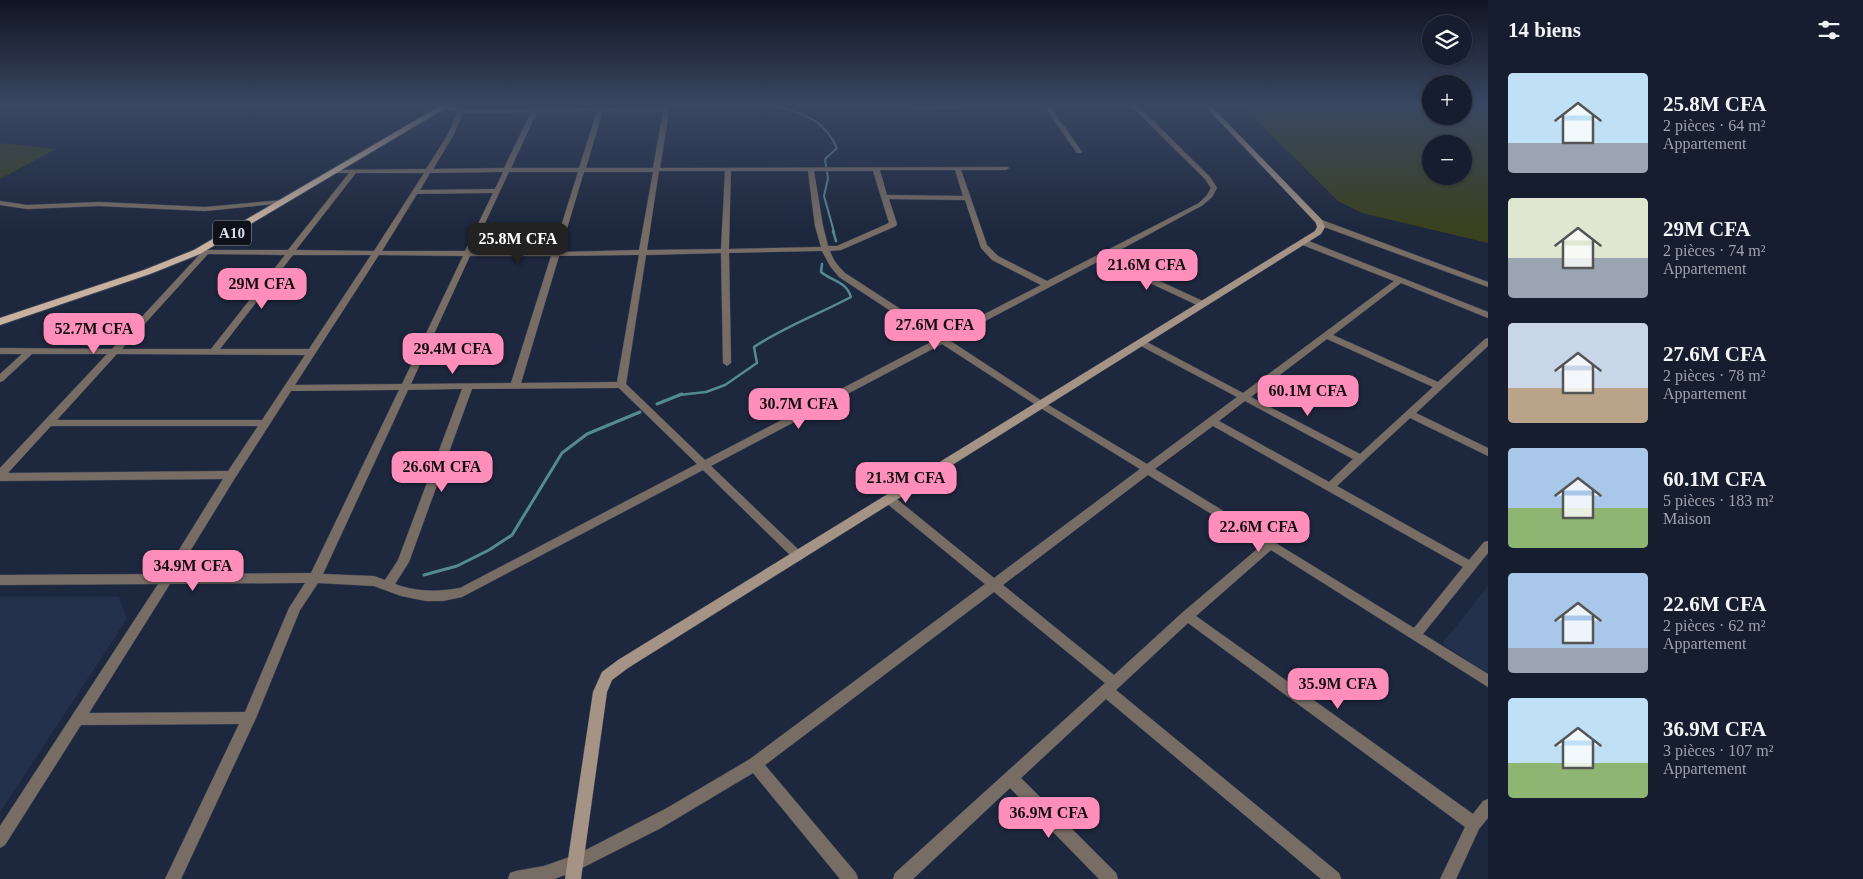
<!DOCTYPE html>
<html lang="fr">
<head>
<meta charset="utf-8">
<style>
  body { margin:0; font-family:"Times New Roman",serif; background:#232a3a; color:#f1f3f6; height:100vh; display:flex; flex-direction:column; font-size:19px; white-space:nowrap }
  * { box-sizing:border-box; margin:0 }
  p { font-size:16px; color:#9ea2aa }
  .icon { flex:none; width:28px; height:28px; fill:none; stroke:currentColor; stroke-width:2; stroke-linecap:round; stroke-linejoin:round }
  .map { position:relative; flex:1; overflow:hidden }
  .drawer { display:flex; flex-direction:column; background:#161d2e; width:375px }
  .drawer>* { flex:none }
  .controls { position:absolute; left:1422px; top:15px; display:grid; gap:10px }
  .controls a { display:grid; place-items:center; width:50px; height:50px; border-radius:50%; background:#161d2e; box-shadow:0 1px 4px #0004,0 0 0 1px #353b4a; font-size:25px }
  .price { position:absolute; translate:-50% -42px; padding:0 11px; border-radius:10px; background:#ff8eba; color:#111; font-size:16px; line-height:32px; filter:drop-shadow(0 1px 2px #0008) }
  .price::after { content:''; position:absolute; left:50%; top:30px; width:15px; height:11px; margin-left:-8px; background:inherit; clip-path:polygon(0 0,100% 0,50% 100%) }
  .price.selected { background:#222; color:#fff }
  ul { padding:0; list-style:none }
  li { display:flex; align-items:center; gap:15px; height:125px; padding:0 20px }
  li span { display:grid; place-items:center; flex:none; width:140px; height:100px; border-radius:5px; color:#555 }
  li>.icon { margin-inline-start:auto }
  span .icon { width:60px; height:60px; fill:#fffc; stroke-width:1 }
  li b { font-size:21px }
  h2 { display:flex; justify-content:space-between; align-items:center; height:60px; padding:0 20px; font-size:21px }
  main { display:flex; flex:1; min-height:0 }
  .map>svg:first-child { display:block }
  .built { fill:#24314c }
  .green { fill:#39411e; fill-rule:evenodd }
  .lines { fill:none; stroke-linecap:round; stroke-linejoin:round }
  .stream-far2 { stroke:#548b92; stroke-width:2 }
  .stream-far1 { stroke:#548b92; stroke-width:2.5 }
  .stream { stroke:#548b92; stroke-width:3 }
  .street-casing { stroke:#3b4459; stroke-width:1 }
  .secondary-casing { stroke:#3b4459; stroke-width:1 }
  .primary-casing { stroke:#3b4459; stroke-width:2 }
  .street { fill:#786d64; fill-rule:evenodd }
  .secondary { fill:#a59485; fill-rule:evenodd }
  .primary { fill:#c8b29f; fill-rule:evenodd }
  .labels { text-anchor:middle; stroke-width:4.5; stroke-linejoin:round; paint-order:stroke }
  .shield { fill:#0c111a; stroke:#9aa0ae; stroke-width:1 }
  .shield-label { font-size:15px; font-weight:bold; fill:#d7deed }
</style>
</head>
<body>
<main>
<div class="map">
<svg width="1488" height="879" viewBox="0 0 1488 879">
  <rect width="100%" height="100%" fill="#1d273d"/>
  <path class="built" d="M1488 586V673L1442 644Z
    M0 597H119L127 619 0 812Z"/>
  <path class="green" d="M1242 106H1431V116H1464V106H1488V243L1362 213 1338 201ZM1431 144H1464V176H1431Z
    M0 143 56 149 0 179Z"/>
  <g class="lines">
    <path class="stream-far2" d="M776 106C806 116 822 117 837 148L825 159 828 178 824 196 834 232"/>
    <path class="stream-far1" d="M833 231 836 241
      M679 395 706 392 725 385 757 363 754 347C784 327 819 314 851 297 846 281 833 282 821 272L822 264"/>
    <path class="stream" d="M657 404 682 394
      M424 575 457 566 489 550 512 535 562 453 587 434 640 412"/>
    <defs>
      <path id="street" d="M443 106 461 109H533L534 106H540L539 109 598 108 601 106 604 108H664L669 111 660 168 1008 167 1009 168 1006 170H961L987 245 998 256 1047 281 1199 203 1207 195 1211 188 1205 179 1131 106H1138L1210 177 1217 188 1212 197 1203 205 1107 257 1205 302V306H1199L1101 260 949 340 1045 403 1147 464 1237 397 1139 345 1138 343 1139 341H1145L1243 393 1394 281 1300 244V240H1306L1488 312V318L1401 283 1333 335 1438 382 1485 339 1488 338V346L1416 413 1488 448V456L1410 418 1337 486 1469 560 1484 542 1488 541V553L1423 634 1488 674V687L1271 550 1196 616 1473 814 1483 801 1488 799V818L1479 829 1456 879H1440L1465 827 1188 623 1116 690 1339 873 1341 879H1321L1106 699 1021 778 1116 873 1118 879H1099L1010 788 913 879H893L895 873 1105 683 994 592 765 765 856 873 858 879H840L753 773 661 828 576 871 554 879H508L510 873 516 871 544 866 578 854 667 808 750 759 985 584 885 502 884 499 885 496H893L994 578 1140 469 1039 407 942 344 711 466 802 553 804 556 802 559 798 561 794 559 703 470 462 597 443 601H426L401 596 374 586 318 583 300 610 256 718 181 879H165L239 724 81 725 5 845 0 848V826L158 584 0 585V575L164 574 223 479 0 481V468L107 354H32L3 381 0 382V374L22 354H0V348L112 349 200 254H194V250H288L349 173H336L333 171 334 170 426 169 447 136 458 112 443 108ZM597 111 579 168H511L537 112ZM603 111 663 112 653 168H586ZM531 112 504 168 433 169 453 136 463 113ZM880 170H955L963 196 887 195ZM659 171H725L721 249 647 250ZM731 171H808L815 226 821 247 729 249ZM814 171H873L889 223 837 246H828L823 226ZM503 172 495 189 420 190 430 173ZM509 172H578L553 252 472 251ZM584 172H653L639 250 560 252ZM356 173H424L374 251 296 250ZM493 193 465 251H382L417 194ZM889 199 965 200 981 248 992 260 1041 285 942 336 845 273C838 266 833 260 830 251L841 250 896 226 897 224ZM822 251 830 266 839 277 935 340 705 460 626 384 646 255 721 253 723 363 727 366 731 363 729 253ZM208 254 285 255 211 349H122ZM293 255H371L309 349H220ZM379 255 463 256 402 384 295 385ZM639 255 617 382 521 383 559 256ZM470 256H551L511 383 411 384ZM1327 339 1433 387 1360 454 1251 397ZM117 354 305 355 262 420H57ZM619 388 697 464 460 588C437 592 417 592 395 584L409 562 472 389ZM462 389 398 560 385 580 374 576 323 574 408 390ZM399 390 311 573 176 574 235 478 291 391ZM1245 401 1353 459 1329 482 1219 421ZM51 426H258L228 471 8 473ZM1213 426 1463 567 1414 628 1155 469ZM1148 475 1262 545 1183 612 1114 675 1003 585ZM305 583 289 608 245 712 89 713 170 584Z
        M934 106H982L913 111 910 109 913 107Z
        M1044 106H1050L1082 152 1081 153H1077Z
        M283 200 285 201V203L205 211 99 206 27 209 0 205V201L27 205 99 202 205 207Z
        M1316 220H1322L1488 282V287L1316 224Z"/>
      <path id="secondary" d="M1205 106H1211L1322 220 1325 227 1321 234 628 668 612 680 607 692 581 879H565L593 692 602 672 618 660 1315 231 1317 227 1316 223Z"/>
      <path id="primary" d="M440 106H449L200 254 150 274 0 325V318L144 270 194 250Z"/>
    </defs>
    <use href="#street" class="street-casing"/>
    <use href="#secondary" class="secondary-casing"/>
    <use href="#primary" class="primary-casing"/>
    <use href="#street" class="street"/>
    <use href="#secondary" class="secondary"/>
    <use href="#primary" class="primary"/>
  </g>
  <linearGradient id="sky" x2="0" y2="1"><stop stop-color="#101522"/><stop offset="0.46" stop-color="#3a4762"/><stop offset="1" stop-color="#3a4762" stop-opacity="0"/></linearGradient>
  <rect width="1488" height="229" fill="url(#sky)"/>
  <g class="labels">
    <rect class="shield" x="213" y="220.5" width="38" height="25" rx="4"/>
    <g class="shield-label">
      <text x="232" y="238">A10</text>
    </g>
  </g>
</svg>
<div class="controls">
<a><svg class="icon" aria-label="layers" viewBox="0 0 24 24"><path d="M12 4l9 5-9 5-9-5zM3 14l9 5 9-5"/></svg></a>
<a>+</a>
<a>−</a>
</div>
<b class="price selected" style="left:518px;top:265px">25.8M CFA</b>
<b class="price" style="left:1147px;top:291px">21.6M CFA</b>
<b class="price" style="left:262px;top:310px">29M CFA</b>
<b class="price" style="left:935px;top:351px">27.6M CFA</b>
<b class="price" style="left:94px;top:355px">52.7M CFA</b>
<b class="price" style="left:453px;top:375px">29.4M CFA</b>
<b class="price" style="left:1308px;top:417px">60.1M CFA</b>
<b class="price" style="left:799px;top:430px">30.7M CFA</b>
<b class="price" style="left:442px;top:493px">26.6M CFA</b>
<b class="price" style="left:906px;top:504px">21.3M CFA</b>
<b class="price" style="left:1259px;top:553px">22.6M CFA</b>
<b class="price" style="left:193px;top:592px">34.9M CFA</b>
<b class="price" style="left:1338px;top:710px">35.9M CFA</b>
<b class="price" style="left:1049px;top:839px">36.9M CFA</b>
</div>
<section class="drawer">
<h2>14 biens<svg class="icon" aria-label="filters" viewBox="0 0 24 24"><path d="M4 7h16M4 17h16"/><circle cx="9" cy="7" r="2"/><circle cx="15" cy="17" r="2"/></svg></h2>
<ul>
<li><span style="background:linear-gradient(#bfe0f5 70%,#9aa5b1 0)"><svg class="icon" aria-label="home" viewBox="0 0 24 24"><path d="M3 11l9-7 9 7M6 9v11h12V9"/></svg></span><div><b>25.8M CFA</b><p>2 pièces · 64 m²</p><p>Appartement</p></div></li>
<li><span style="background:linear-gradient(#dfe7d0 60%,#9aa5b1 0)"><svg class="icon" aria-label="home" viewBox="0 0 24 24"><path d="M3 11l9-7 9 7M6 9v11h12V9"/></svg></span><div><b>29M CFA</b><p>2 pièces · 74 m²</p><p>Appartement</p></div></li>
<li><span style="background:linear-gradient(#c9d6e8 65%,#b9a48a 0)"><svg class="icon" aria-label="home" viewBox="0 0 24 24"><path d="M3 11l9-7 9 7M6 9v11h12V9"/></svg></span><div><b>27.6M CFA</b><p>2 pièces · 78 m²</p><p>Appartement</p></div></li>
<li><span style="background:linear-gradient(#a9c7e8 60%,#8fb573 0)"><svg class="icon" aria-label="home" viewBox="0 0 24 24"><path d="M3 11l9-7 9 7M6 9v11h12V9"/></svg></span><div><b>60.1M CFA</b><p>5 pièces · 183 m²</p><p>Maison</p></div></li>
<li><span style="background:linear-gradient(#a9c7e8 75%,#9aa5b1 0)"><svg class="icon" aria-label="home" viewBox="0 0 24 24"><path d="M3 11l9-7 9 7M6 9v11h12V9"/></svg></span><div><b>22.6M CFA</b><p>2 pièces · 62 m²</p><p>Appartement</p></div></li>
<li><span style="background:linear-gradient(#bfe0f5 65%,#8fb573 0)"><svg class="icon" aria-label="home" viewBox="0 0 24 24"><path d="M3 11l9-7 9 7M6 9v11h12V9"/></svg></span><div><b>36.9M CFA</b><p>3 pièces · 107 m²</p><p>Appartement</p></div></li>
</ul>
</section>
</main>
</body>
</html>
